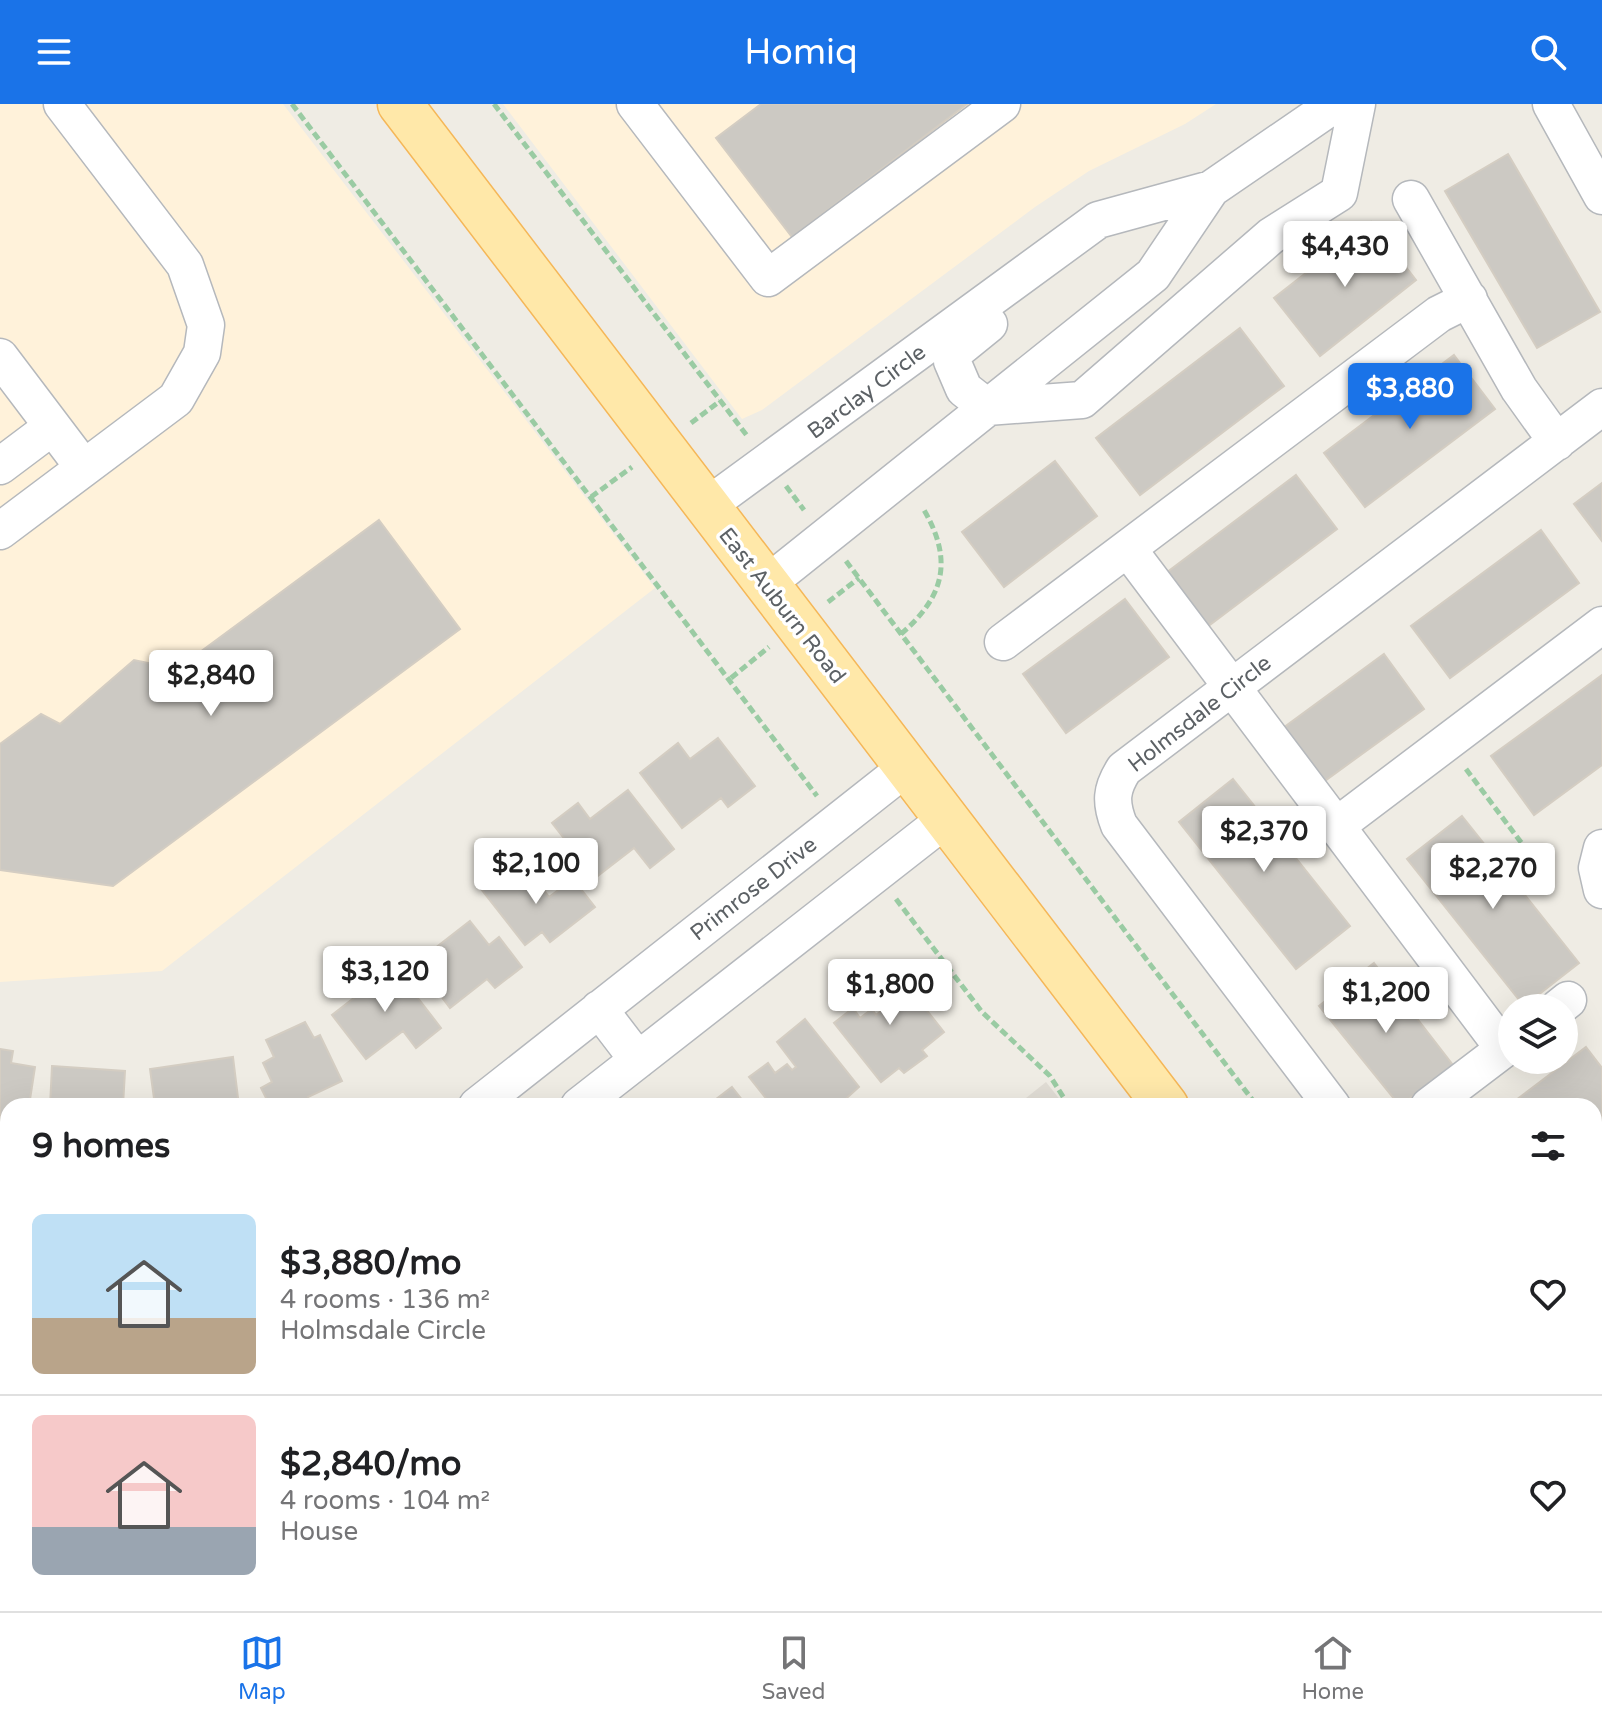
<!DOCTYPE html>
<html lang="en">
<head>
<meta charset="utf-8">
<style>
  body { margin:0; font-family:"Varela Round",sans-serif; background:#f2f2f2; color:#202124; height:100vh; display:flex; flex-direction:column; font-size:30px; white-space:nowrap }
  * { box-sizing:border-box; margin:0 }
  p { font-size:26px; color:#757577 }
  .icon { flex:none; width:44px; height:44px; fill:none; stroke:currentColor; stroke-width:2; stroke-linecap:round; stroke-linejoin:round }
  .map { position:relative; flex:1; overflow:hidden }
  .drawer { position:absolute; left:0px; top:994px; width:1602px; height:514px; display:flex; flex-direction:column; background:#fff; border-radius:24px 24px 0 0; box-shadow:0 8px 32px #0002 }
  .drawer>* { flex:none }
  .buttons { position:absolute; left:1498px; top:890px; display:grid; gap:16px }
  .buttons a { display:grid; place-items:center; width:80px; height:80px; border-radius:50%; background:#fff; box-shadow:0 8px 32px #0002; font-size:40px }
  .price { position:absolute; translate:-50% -68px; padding:0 18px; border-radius:8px; background:#fff; color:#222; font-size:26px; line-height:52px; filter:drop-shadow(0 2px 4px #0008) }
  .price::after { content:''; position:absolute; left:50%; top:48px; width:24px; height:18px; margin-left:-12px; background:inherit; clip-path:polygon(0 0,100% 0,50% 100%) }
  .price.active { background:#1a73e8; color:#fff }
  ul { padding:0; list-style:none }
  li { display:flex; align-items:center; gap:24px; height:200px; padding:0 32px }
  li+li { border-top:2px solid #e0e0e0 }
  li span { display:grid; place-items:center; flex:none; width:224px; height:160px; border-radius:12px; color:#555 }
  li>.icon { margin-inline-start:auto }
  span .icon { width:96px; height:96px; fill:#fffc; stroke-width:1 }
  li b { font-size:34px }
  h2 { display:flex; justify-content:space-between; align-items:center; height:96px; padding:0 32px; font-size:34px }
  header { display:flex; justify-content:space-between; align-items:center; height:104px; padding:0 32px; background:#1a73e8; color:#fff; font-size:36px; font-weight:600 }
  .dock { display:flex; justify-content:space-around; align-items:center; height:112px; border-top:2px solid #e0e0e0; background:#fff; font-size:22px; color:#757577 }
  .dock a { display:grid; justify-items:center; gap:4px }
  .dock .active { color:#1a73e8 }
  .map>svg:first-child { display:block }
  .commercial { fill:#fff2da }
  .industrial { fill:#e0ded9 }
  .education { fill:#e1ddd5 }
  .green { fill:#c5e7c0 }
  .water { fill:#a4e2ff }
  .building { fill:#ccc9c3; stroke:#d4cdc2; stroke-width:2 }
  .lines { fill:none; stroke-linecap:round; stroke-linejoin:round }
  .minor-casing { stroke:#b5b8bc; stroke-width:39 }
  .major-casing { stroke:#f5b758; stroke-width:47 }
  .path { stroke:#9acba3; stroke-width:5; stroke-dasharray:8 4; stroke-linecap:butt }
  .minor { stroke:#fff; stroke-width:36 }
  .major { stroke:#ffe8a9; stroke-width:44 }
  .labels { text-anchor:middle; stroke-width:7; stroke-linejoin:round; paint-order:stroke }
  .street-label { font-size:22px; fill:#5c6165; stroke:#fff }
</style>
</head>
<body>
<header><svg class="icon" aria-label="menu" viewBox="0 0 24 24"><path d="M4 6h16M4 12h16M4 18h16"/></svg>Homiq<svg class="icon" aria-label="search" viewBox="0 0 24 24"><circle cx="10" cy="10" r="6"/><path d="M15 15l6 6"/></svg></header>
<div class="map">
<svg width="1602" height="1507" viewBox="0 0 1602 1507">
  <rect width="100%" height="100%" fill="#efece4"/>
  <path class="commercial" d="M0 0H283L655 484 162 867 0 878Z
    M503 0H1216L1185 20 1089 67 1035 103 762 306 742 315Z"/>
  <path class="industrial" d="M1602 1290V1507H1599L1594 1500V1297Z"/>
  <path class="education" d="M1046 978 1065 1002H1016Z
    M402 1500H1459L1465 1507H393Z"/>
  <path class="green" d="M685 1500H975V1507H685Z"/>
  <path class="water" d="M1602 1162V1260L1594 1266V1168Z"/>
  <path class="building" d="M761 0H967L792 133 716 34Z
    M1508 50 1600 208 1537 244 1445 87Z
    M1371 118 1416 176 1320 252 1274 194Z
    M1240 224 1284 282 1140 391 1096 334Z
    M1454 251 1495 305 1365 403 1324 349Z
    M1055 357 1097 412 1004 483 962 428Z
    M1296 371 1337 425 1207 523 1166 469Z
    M1602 379V437L1574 400Z
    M379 416 460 525 113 782 0 766V640L41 610 60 620 134 556 177 565Z
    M1541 426 1579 479 1450 574 1411 522Z
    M1125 495 1169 553 1066 629 1023 570Z
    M1384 550 1424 605 1322 679 1283 624Z
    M1602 571V661L1534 711 1491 652Z
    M718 634 755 682 728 703 721 694 682 724 640 669 678 639 690 655Z
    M1233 675 1350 822 1296 865 1179 718Z
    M628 686 674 745 650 764 634 744 595 774 552 719 578 699 590 715Z
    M1462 712 1579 859 1524 902 1407 755Z
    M510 763 521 778 532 770 549 793 573 775 595 803 550 838 542 828 525 841 481 785Z
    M470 817 489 841 499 833 522 863 495 884 487 875 450 904 416 859Z
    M1374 859 1453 961 1400 1002 1319 902Z
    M890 860 944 928 922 946 927 952 904 969 899 964 881 978 834 919 853 904 860 914 872 905 876 911 881 907 861 883Z
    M394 863 441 924 416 944 403 927 366 955 332 911 355 893 351 888 374 870 378 875Z
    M805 915 859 983 838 1002H772L749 973 768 959 775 969 787 960 792 966 796 963 777 938Z
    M305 918 314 934 320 931 342 977 308 993 312 1002H270L261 984 272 978 263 959 274 953 266 936Z
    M1586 943 1602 964V1017L1594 1023V1002H1508Z
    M0 945 13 947 11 959 35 963 29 1002H8V1032L0 1031Z
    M233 953 239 1002H155L150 965Z
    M52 962 125 967 123 1002H50Z
    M732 983 747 1002H707Z
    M5 1214H8V1269L0 1268V1217Z
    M0 1396 8 1405V1424L0 1431Z
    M176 1500H188L194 1507H168Z"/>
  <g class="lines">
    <defs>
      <path id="minor" d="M635 0 768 174 1002 0
        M1551 0 1602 92
        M1411 95 1519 285 1557 338
        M989 220 957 246 952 257 964 285 987 303 1082 296 1271 132 1339 89 1357 0
        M0 253 84 364
        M0 362 52 323
        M707 402 1098 116 1211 85 1335 0
        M0 427 176 295 202 249 206 221 185 161 62 0
        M1128 445 1504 945
        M768 479 1153 171 1211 85
        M1003 538 1439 210 1469 195
        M1335 723 1602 521
        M1602 744 1597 764 1602 786
        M1558 904 1568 896
        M599 905 638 956
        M477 1002 907 663
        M579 1002 946 715
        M1332 1002 1119 721C1110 698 1111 685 1124 665L1602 303
        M1429 1002 1512 939
        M1594 1095 1602 1089
        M0 1117 8 1118
        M1170 1500 1176 1507
        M35 1507 44 1500
        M1091 1507 1100 1500
        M1329 1507 1338 1500"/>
      <path id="major" d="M400 0 1166 1002
        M1542 1500 1547 1507"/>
    </defs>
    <use href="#minor" class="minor-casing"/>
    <use href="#major" class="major-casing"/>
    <path class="path" d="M292 0 817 692
      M494 0 748 333
      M691 319 720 297
      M786 382 804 406
      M591 393 632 363
      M846 457 1257 1002
      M828 498 859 474
      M901 530C945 492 953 456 924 406
      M731 574 769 543
      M1466 665 1529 749
      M896 795 982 908 1050 972 1069 1002
      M1594 1449 1602 1459
      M1459 1500 1465 1507"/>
    <use href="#minor" class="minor"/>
    <use href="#major" class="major"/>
  </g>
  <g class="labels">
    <g class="street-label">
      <text transform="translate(866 287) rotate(-37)" y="8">Barclay Circle</text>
      <text transform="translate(783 501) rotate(52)" y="8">East Auburn Road</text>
      <text transform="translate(1199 609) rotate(-38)" y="8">Holmsdale Circle</text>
      <text transform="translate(753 784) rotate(-38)" y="8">Primrose Drive</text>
    </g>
  </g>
</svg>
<div class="buttons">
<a><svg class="icon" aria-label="layers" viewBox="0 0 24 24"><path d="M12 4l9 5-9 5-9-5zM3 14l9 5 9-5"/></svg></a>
</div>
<b class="price" style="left:1345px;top:185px">$4,430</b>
<b class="price active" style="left:1410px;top:327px">$3,880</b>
<b class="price" style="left:211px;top:614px">$2,840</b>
<b class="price" style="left:1264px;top:770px">$2,370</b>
<b class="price" style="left:536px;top:802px">$2,100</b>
<b class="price" style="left:1493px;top:807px">$2,270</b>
<b class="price" style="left:385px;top:910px">$3,120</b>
<b class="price" style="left:890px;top:923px">$1,800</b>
<b class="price" style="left:1386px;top:931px">$1,200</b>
<section class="drawer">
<h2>9 homes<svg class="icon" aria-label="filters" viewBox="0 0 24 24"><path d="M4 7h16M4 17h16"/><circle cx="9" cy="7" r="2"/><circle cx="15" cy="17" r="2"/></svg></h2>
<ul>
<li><span style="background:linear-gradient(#bfe0f5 65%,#b9a48a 0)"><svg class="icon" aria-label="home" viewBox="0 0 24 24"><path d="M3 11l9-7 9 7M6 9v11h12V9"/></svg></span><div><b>$3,880/mo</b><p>4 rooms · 136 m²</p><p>Holmsdale Circle</p></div><svg class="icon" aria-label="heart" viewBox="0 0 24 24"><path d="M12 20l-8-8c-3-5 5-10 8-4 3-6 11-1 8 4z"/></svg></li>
<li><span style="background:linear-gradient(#f6c9c9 70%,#9aa5b1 0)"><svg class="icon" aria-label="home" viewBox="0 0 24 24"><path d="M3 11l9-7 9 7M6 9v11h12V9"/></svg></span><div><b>$2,840/mo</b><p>4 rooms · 104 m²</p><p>House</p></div><svg class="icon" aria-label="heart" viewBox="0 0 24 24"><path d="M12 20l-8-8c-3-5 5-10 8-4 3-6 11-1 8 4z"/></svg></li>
</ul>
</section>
</div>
<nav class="dock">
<a class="active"><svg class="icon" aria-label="map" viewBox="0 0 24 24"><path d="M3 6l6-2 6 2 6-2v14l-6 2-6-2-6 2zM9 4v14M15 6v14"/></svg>Map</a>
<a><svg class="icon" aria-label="saved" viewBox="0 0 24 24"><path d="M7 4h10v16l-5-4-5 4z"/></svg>Saved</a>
<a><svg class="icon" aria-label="home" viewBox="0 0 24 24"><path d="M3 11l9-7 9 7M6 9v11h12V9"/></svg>Home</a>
</nav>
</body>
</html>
